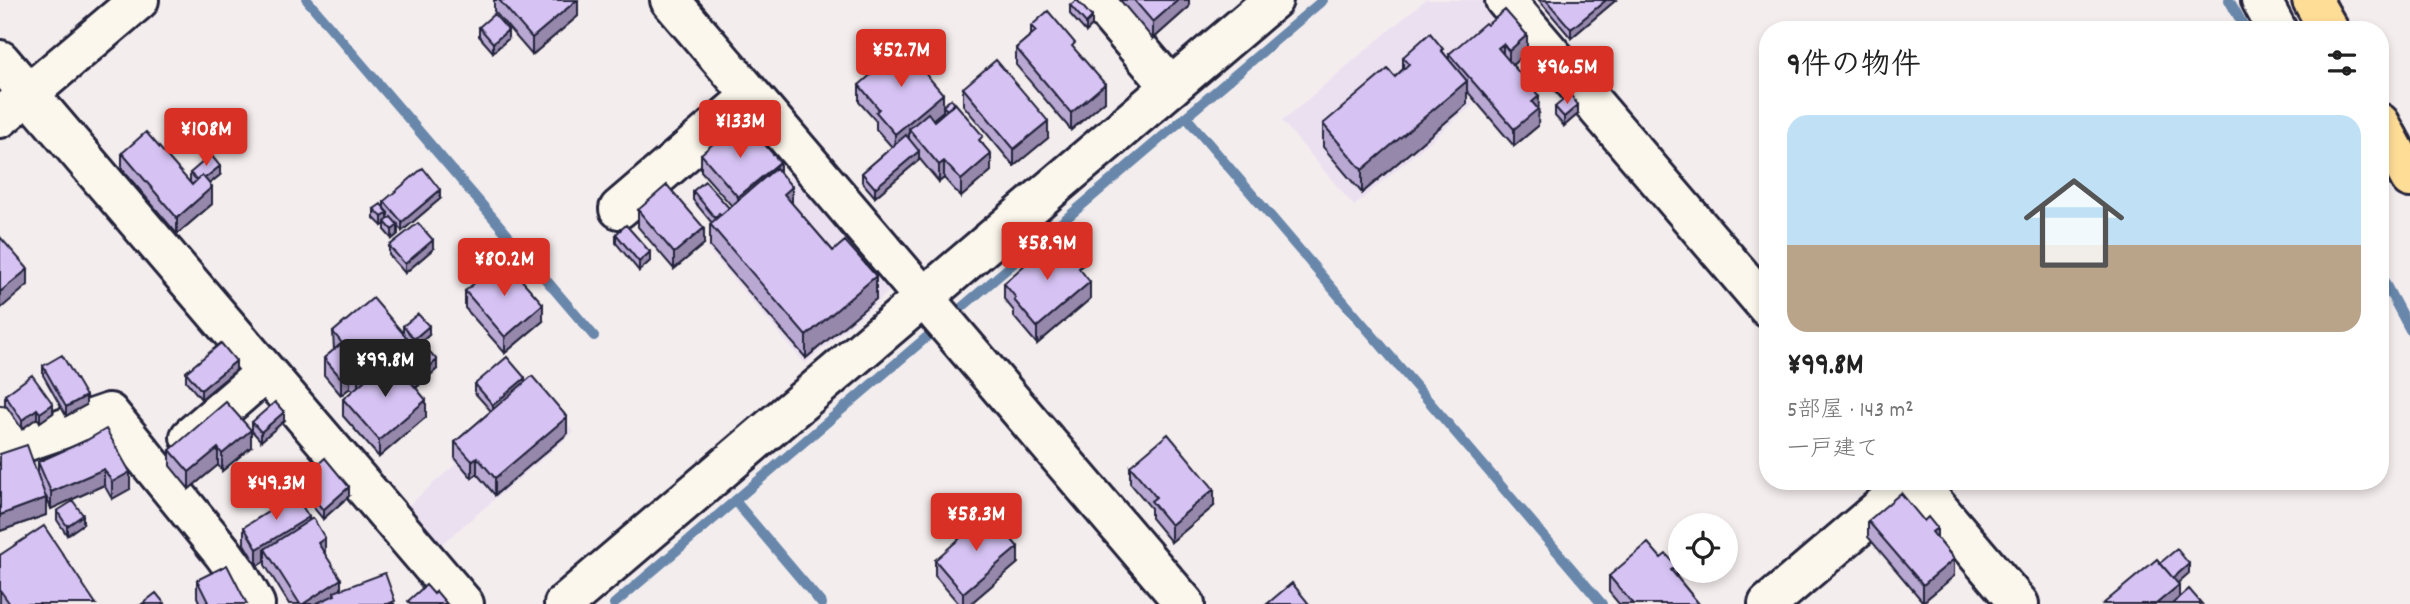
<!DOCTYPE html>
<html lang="ja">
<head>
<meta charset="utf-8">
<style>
  body { margin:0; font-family:Dekko,"Klee One",sans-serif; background:#f6f6f6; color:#222; height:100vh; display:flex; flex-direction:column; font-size:26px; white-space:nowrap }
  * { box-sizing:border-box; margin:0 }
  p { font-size:23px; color:#767676 }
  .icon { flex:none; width:38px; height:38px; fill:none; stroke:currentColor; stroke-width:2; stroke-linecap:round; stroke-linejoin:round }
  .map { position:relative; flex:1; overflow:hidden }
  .side { position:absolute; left:1759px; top:21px; width:630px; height:469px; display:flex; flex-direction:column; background:#fff; border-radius:28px; box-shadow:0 4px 10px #0003 }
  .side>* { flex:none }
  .fabs { position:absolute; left:1668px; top:513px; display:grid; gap:14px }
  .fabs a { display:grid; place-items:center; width:70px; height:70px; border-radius:50%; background:#fff; box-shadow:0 4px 10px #0003; font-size:35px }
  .price { position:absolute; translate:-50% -60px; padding:0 16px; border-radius:7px; background:#d93025; color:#fff; font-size:23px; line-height:46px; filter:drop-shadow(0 2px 4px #0008) }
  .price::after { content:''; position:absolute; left:50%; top:42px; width:21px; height:16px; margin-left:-10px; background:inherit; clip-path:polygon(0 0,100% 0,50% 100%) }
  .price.active { background:#222; color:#fff }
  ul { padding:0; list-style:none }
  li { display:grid; align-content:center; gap:14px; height:371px; padding:0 28px }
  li+li { border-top:2px solid #e0e0e0 }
  li span { display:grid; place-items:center; height:217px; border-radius:21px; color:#555 }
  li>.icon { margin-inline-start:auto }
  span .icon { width:126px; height:126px; fill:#fffc; stroke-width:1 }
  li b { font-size:30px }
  h2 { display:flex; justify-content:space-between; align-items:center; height:84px; padding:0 28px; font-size:30px }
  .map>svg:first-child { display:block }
  .built { fill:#ebe0f0 }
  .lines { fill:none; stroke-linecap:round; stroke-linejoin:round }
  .stream { stroke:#6887aa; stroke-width:10 }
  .minor-casing { stroke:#22223b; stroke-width:44 }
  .tertiary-casing { stroke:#22223b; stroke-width:44 }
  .trunk-casing { stroke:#22223b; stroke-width:44 }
  .minor { stroke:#fbf7ec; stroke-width:38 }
  .tertiary { stroke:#fbf7ec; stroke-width:38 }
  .trunk { stroke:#fedd96; stroke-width:38 }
  .wall { fill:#b8a8d2; stroke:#22223b; stroke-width:2; fill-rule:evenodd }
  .shaded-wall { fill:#9688ab; stroke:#22223b; stroke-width:2 }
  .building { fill:#d6c3f4; stroke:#22223b; stroke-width:2 }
</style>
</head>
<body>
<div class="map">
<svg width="2410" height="604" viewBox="0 0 2410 604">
  <rect width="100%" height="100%" fill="#f4edee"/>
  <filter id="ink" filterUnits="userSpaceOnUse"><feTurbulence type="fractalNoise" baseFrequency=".0143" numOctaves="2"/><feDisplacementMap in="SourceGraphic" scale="14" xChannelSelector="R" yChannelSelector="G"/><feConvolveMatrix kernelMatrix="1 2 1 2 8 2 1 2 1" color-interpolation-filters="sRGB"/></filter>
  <g filter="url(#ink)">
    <path class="built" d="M1425 0H1487L1504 20 1446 70 1474 104 1354 206 1282 121Z
      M797 170 896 286 805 364 706 247Z
      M536 388 574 432 437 548 404 509 456 464 452 459Z"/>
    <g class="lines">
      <path class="stream" d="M307 0 594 336
        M2229 0 2246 30
        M1186 117 1602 604
        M2380 274 2410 330
        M961 308 1323 0
        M735 501 822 604
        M614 604 928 336"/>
      <defs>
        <path id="minor" d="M670 0 1185 604
          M1097 0 1171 87
          M1505 0 1768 308
          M2261 0 2277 30
          M0 60 464 604
          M0 118 139 0
          M619 209 751 96
          M0 426 10 447 109 413 223 553 238 574 255 604
          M190 437 266 372
          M1915 481 2019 604
          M1768 604 1912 481"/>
        <path id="tertiary" d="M564 604 1273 0"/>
        <path id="trunk" d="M2312 0 2329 30
          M2380 123 2410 178"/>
      </defs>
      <use href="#minor" class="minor-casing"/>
      <use href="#tertiary" class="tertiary-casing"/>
      <use href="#trunk" class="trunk-casing"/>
      <use href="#minor" class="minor"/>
      <use href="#tertiary" class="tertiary"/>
      <use href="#trunk" class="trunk"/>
    </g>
    <path class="wall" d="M494 0H578V16L532 55 494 11Z
      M1120 0H1189V7L1153 39Z
      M1539 0H1616L1571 38Z
      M1070 5 1092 26 1086 32 1070 14Z
      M1487 25 1527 52 1512 65 1539 113H1538V126L1514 146 1467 91V104L1362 193 1323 147V124L1395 77 1403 69V57L1443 52 1449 60V54Z
      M1031 26 1075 50 1105 101 1071 130 1016 65V48L1031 35Z
      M479 27 508 39 493 52 479 36Z
      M928 77 943 111 933 119 934 121 943 113V106L983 144 991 171 961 197 944 178 939 182 919 158V160L875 197 862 182V173L892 147 876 129V121L859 102V85Z
      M963 88 1048 138 1014 166 963 105Z
      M1555 107 1578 114 1564 126 1555 116Z
      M122 153 192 185 190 182V173L220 175 209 184 212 204 177 234 122 169Z
      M701 154 780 172 792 204 833 251 876 299 806 358 710 247V224L712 223 693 200V191L729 208 732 206 701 171Z
      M440 199 402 231 398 226V234L392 239 385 231V224L382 226 374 218V209L384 208V201Z
      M638 210 704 244 674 269 638 227Z
      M616 234 650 261 639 271 616 243Z
      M389 246 433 249 405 273 389 255Z
      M1083 273 1090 299 1037 344 1014 317V311L1004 299V283Z
      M465 291 543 321 505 353 465 308Z
      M403 326 429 335 421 342 437 369 416 388 426 417 379 457 343 416V399L353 391 350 388 341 395 324 375V358L334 350 333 332 403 333ZM407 340 413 347 407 352Z
      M43 366 86 405 66 416 43 375Z
      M236 370 201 399 186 381V372Z
      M525 382 567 434 495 495 477 474 472 478 455 458V442L491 411 475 393V384Z
      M5 395 53 413 40 422 37 418 22 429 5 404Z
      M284 421 261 441 252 431V422Z
      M87 440 130 489 112 499 104 485 51 509 46 496V515L0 531V454L38 474V462Z
      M251 447 222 471 218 465 189 489 170 466V450Z
      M1130 466 1214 506 1171 542 1151 518V508L1130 483Z
      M299 481 349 496 323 519 299 490Z
      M57 511 83 524 67 535 57 520Z
      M309 521 341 589 395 604H289L265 565V561L257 566 244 544V527Z
      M1868 521 1937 539 1954 576 1923 602 1868 537Z
      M0 555 96 604H0Z
      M935 560 1018 563 970 604H959L935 576Z
      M1609 576 1677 577 1699 604H1619L1609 592Z
      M197 580 247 604H200L197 597Z"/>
    <path class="shaded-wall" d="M577 0H578V16L532 55V38Z
      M1178 0H1189V7L1153 39V22Z
      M1606 0H1616L1571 38V29Z
      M1092 17V26L1086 32V23Z
      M508 30V39L493 52V43Z
      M1527 35V52L1509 68V51Z
      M1503 44V61L1498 48Z
      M1467 81V104L1362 193V170Z
      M1105 84V101L1071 130V113Z
      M943 94V111L914 135 909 129V139L895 151V134Z
      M1539 96 1538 126 1514 146V129L1532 102Z
      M1578 105V114L1564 126V117Z
      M1048 121V138L1014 166V149Z
      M919 151V160L875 197V188Z
      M991 154V171L961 197V180Z
      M944 161V178L939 182V165Z
      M780 162V179L738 214V197Z
      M220 166V175L199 192V183Z
      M212 187V204L177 234V218Z
      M792 187V210L784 194Z
      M440 190V199L402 231V222Z
      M388 213V222H385V224L382 226V217Z
      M398 225V234L392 239V230Z
      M704 228V244L674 269V253Z
      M433 240V249L405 273V264Z
      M650 252V261L639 271V262Z
      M28 269V285L0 309V292Z
      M876 276V299L806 358V336Z
      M1090 282V299L1037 344V327Z
      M543 304V321L505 353V337Z
      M429 326V335L414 348V339Z
      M407 338V355L358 396V380Z
      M437 360V369L412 391V382Z
      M236 361V370L201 399V390Z
      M350 371V388L341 395V378Z
      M525 378V387L493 414V405Z
      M86 396V405L66 416V407Z
      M426 400V417L379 457V440Z
      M53 404V413L40 422V413Z
      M37 409V418L22 429V420Z
      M284 412V421L261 441V432Z
      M567 417V434L495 495V478Z
      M251 430V447L222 471V454Z
      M218 448V465L189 489V472Z
      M477 457V474L472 478V461Z
      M104 469V485L51 509V492Z
      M130 472V489L112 499V482Z
      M349 487V496L323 519V510Z
      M1214 489V506L1171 542V525Z
      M46 498V515L0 531V515Z
      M83 515V524L67 535V526Z
      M309 517V534L265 549V561L257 566V549Z
      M1937 528V545L1932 532Z
      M325 538V555L318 543Z
      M1018 547V563L970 604H963V593Z
      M1954 559V576L1923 602V585Z
      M2189 564V573L2171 589V580Z
      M1677 566V582L1671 570Z
      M341 579V596L334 592V601L329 604H303Z
      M2179 585V602L2176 604H2156Z"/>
    <path class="building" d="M499 0H577L532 38Z
      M1077 0 1092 17 1086 23 1070 5Z
      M1134 0H1178L1153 22Z
      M1546 0H1606L1571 29Z
      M1505 10 1527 35 1509 51 1503 44 1498 48 1539 96 1532 102 1538 109 1514 129 1449 54 1485 23 1487 25Z
      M1048 11 1075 43 1072 46 1105 84 1071 113 1016 48 1036 31 1031 26Z
      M494 14 508 30 493 43 479 27Z
      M1430 33 1443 49 1441 50 1467 81 1362 170 1323 124 1388 69 1395 77 1409 64 1403 57Z
      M907 43 928 68 924 72 943 94 895 134 876 112 879 109 859 85Z
      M996 60 1048 121 1014 149 963 88Z
      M1570 94 1578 105 1564 117 1555 107Z
      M951 99 955 104 947 110 943 106Z
      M955 103 983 136 979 140 991 154 961 180 944 161 939 165 909 129 928 113 934 121Z
      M735 125 745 137 753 131 780 162 738 197 701 154Z
      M146 132 192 185 202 175 212 187 177 218 122 153Z
      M906 135 919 151 875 188 862 173Z
      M211 155 220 166 205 178 202 175 197 180 190 173Z
      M423 168 440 190 402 222 384 201Z
      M776 168 792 187 784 194 833 251 845 241 876 276 806 336 710 224Z
      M705 181 729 208 721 215 719 213 715 218 693 191Z
      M667 185 704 228 674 253 638 210Z
      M381 204 388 213 382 217 374 209Z
      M391 217 398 225 392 230 385 222Z
      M418 223 433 240 405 264 389 246Z
      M626 225 650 252 639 262 616 234Z
      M1058 236 1083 265 1079 268 1090 282 1037 327 1014 300 1016 298 1004 283Z
      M0 237 28 269 0 292Z
      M503 259 543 304 505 337 465 291Z
      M373 298 407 338 358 380 350 371 341 378 324 358 342 343 333 332Z
      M418 314 429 326 414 339 403 326Z
      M420 341 437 360 412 382 395 363Z
      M221 343 236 361 201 390 186 372Z
      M62 355 86 396 66 407 43 366Z
      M507 357 525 378 493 405 475 384Z
      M391 358 426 400 379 440 343 399Z
      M32 375 53 404 40 413 37 409 22 420 5 395Z
      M532 376 567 417 495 478 477 457 472 461 455 442Z
      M226 402 251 430 222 454 218 448 189 472 170 450Z
      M275 402 284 412 261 432 252 422Z
      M106 429 130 472 112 482 104 469 51 492 38 462 87 440Z
      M1168 434 1214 489 1171 525 1151 501 1156 497 1130 466Z
      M27 445 46 498 0 515V454Z
      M325 458 349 487 323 510 299 481Z
      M1901 493 1924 521 1928 517 1937 528 1932 532 1954 559 1923 585 1868 521Z
      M295 495 309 517 257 549 244 527Z
      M73 501 83 515 67 526 57 511Z
      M989 513 1018 547 963 593 935 560Z
      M313 518 325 538 318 543 341 579 303 604H300L265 549Z
      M44 526 96 604H10L0 590V555Z
      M1648 543 1661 558 1666 554 1677 566 1671 570 1699 604H1633L1609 576Z
      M2177 549 2189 564 2173 578 2160 563Z
      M2157 559 2179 585 2156 604H2103Z
      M227 565 247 604H204L208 602 197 580Z
      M385 573 395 601 388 604H315L335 595 334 592Z
      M1292 583 1309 604H1267Z
      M426 585 434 594 436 591 447 604H411L408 601Z
      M2189 589 2202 604H2172Z
      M156 593 165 604H142Z"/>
  </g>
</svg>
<div class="fabs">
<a><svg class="icon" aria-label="locate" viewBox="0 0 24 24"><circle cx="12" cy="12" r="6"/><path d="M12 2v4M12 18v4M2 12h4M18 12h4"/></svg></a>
</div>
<b class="price" style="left:901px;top:89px">¥52.7M</b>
<b class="price" style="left:1567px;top:106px">¥96.5M</b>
<b class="price" style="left:740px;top:160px">¥133M</b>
<b class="price" style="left:206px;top:168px">¥108M</b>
<b class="price" style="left:1047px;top:282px">¥58.9M</b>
<b class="price" style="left:504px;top:298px">¥80.2M</b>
<b class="price active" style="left:385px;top:399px">¥99.8M</b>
<b class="price" style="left:276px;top:522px">¥49.3M</b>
<b class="price" style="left:976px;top:553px">¥58.3M</b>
<section class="side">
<h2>9件の物件<svg class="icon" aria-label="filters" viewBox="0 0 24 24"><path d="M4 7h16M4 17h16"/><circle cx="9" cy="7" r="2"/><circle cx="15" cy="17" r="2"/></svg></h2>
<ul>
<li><span style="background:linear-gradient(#bfe0f5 60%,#b9a48a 0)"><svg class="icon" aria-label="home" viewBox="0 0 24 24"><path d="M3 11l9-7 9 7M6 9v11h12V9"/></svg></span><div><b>¥99.8M</b><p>5部屋 · 143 m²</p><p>一戸建て</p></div></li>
</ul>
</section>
</div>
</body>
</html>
